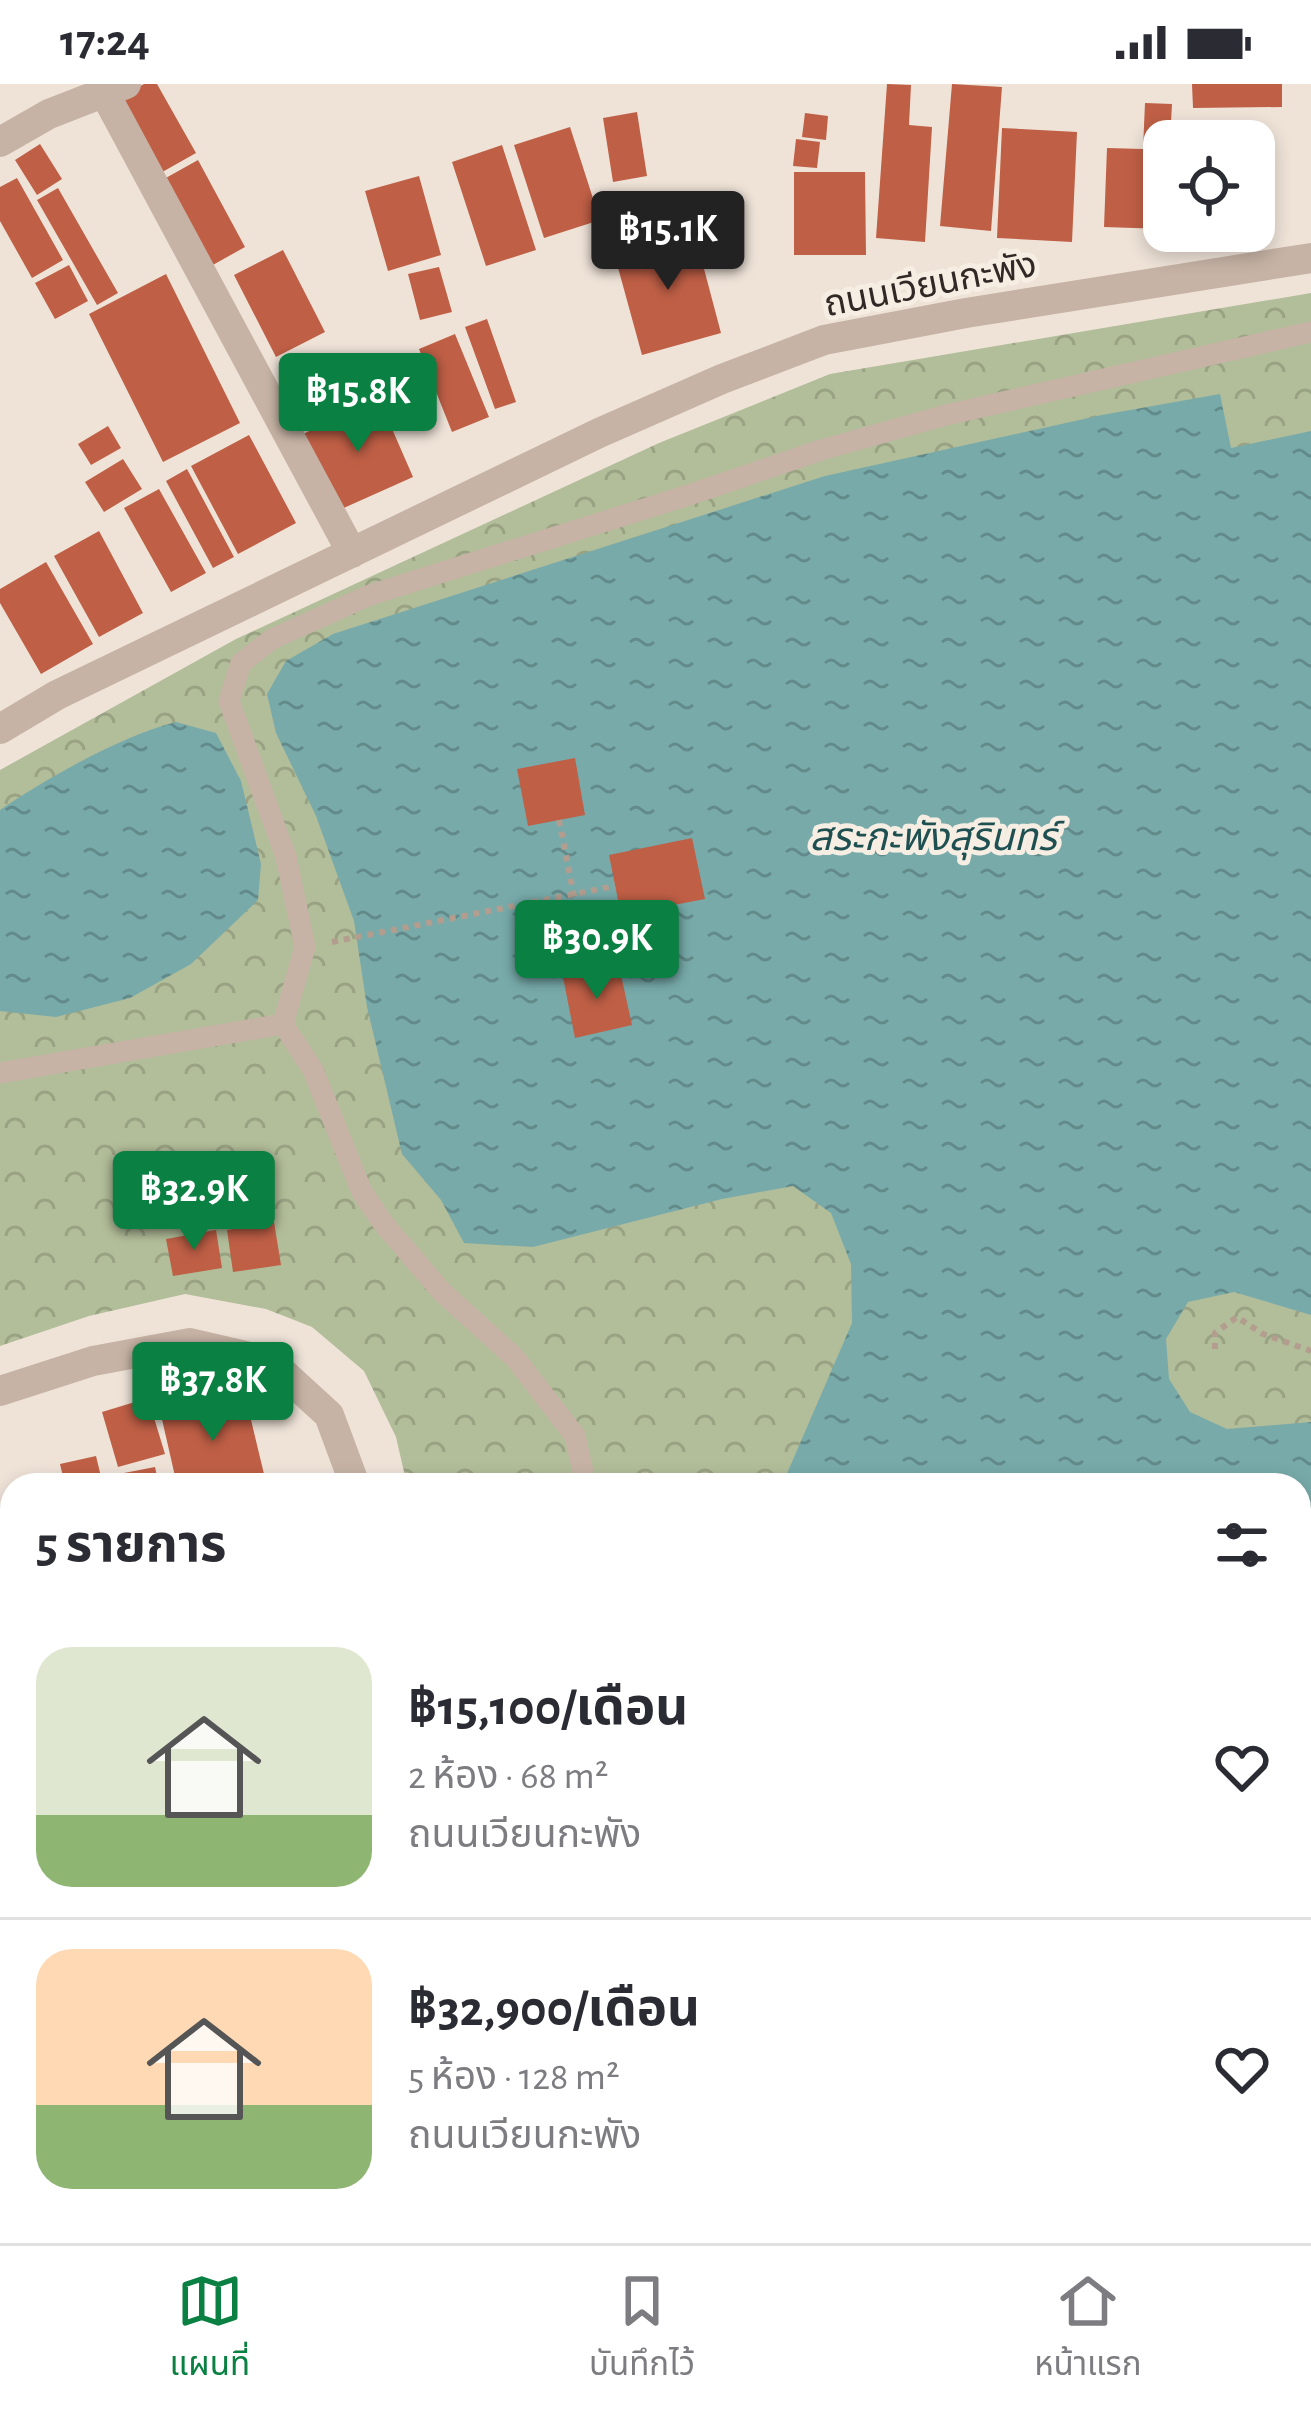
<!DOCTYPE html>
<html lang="th">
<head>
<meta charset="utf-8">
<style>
  body { margin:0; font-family:"Alegreya Sans","Noto Sans Thai",sans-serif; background:#f2f2f3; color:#2b2b33; height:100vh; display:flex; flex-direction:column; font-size:45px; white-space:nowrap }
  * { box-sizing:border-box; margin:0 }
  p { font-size:39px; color:#7c7c81 }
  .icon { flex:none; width:66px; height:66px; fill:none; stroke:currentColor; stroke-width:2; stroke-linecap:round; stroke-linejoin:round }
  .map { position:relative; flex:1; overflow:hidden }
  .details { position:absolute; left:0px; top:1389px; width:1311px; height:771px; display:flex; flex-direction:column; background:#fff; border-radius:36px 36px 0 0; box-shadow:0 6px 18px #0003 }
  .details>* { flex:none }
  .buttons { position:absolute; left:1143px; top:36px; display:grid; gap:24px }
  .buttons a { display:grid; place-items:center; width:132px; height:132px; border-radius:24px; background:#fff; box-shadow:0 6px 18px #0003; font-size:60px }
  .price { position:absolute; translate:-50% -102px; padding:0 27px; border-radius:12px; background:#0b8043; color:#fff; font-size:39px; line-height:78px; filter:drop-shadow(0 3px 6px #0008) }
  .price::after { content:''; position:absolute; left:50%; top:72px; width:36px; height:27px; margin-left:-18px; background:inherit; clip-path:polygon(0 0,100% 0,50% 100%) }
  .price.on { background:#222; color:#fff }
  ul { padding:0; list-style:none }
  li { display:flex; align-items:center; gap:36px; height:300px; padding:0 36px }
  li+li { border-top:3px solid #e1e1e2 }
  li span { display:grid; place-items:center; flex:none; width:336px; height:240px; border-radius:36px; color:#555 }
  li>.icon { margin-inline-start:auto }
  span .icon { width:144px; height:144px; fill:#fffc; stroke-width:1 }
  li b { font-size:51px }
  h2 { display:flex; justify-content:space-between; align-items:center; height:144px; padding:0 36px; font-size:51px }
  .status { display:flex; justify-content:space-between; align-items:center; height:84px; padding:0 60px; background:#fff; direction:ltr }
  .status svg { height:33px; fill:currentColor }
  .tabs { display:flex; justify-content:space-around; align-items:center; height:168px; border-top:3px solid #e1e1e2; background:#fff; font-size:33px; color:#7c7c81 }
  .tabs a { display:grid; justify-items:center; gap:6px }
  .tabs .on { color:#0b8043 }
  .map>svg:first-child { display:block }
  .park { fill:url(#park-crowns) }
  .water { fill:url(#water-ripples) }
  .building { fill:#bf5f46 }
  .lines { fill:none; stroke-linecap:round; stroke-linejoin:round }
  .path { stroke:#b29d8f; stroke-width:6; stroke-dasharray:6 6; stroke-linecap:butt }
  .lane { stroke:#c6b3a5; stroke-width:21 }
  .street { stroke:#c6b3a5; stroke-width:30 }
  .labels { text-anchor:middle; stroke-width:10; stroke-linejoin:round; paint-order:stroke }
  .street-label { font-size:36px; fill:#322926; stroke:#f7eee3 }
  .water-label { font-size:39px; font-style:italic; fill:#1e5051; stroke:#f7eee3 }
</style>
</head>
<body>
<div class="status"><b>17:24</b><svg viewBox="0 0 49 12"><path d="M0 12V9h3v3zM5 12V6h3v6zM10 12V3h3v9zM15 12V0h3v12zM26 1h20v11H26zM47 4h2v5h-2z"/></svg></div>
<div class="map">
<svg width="1311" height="2159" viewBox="0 0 1311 2159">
  <defs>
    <pattern id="park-crowns" width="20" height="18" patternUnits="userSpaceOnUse" patternTransform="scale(3)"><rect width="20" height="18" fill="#b2bd99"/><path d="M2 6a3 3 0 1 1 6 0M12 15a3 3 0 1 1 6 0" fill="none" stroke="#9aa284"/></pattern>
    <pattern id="water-ripples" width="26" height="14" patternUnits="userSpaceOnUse" patternTransform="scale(3)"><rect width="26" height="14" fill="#78aaaa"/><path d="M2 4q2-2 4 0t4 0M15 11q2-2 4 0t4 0" fill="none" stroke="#638a8a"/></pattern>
  </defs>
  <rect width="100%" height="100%" fill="#efe3d8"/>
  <path class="park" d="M1311 209V2026L1299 2034V1401H407L396 1353 364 1287 312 1243 266 1225 185 1210 89 1232 0 1262V686L236 555 659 359 830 290Z
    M719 2148H993L917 2159H755Z"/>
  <path class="water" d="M1220 310 1231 364 1311 347V1231L1234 1208 1188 1218 1166 1255 1169 1295 1190 1328 1227 1345 1311 1338V1804H1299V1401H782L852 1239 851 1180 831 1129 793 1102 722 1115 533 1163 464 1159 441 1116 402 1070 367 923 354 837 316 732 276 649 267 610 286 577 333 550 825 392 1102 331Z
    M176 638 216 649 241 697 261 780 258 816 191 880 130 914 56 933 0 927V726C47 694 121 652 176 638Z"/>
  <path class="building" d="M144 0H157L196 69 157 91 115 16Z
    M887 0 911 1 909 41 932 43 925 158 876 154Z
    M952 0 1002 3 991 147 940 142Z
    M1192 0H1282V23L1193 24Z
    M1145 19 1172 20 1170 57H1164V145L1104 143 1107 64 1143 65Z
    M637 28 647 92 613 98 603 34Z
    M805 29 828 32 826 56 802 53Z
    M570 43 600 136 544 154 514 61Z
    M1002 44 1077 48 1072 158 997 154Z
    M796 55 820 58 817 84 793 82Z
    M40 60 62 95 37 111 15 76Z
    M502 61 536 166 486 182 452 78Z
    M198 76 245 163 211 182 164 95Z
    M794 88H865L866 171H794Z
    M419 92 441 171 388 187 365 107Z
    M17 94 63 176 32 194 0 137V103Z
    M58 104 118 209 97 221 37 116Z
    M694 147 721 249 642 271 614 169Z
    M283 166 325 248 276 273 234 191Z
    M69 181 88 217 55 235 35 199Z
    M439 183 452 228 420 236 408 190Z
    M166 190 240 339 163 378 89 230Z
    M487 235 516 318 495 325 465 243Z
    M455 250 489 333 452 348 419 265Z
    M339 271 358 309 295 341 276 303Z
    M379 315 413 393 337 427 303 350Z
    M108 342 121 364 91 381 78 360Z
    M249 351 296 439 238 470 191 382Z
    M123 375 142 405 104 428 85 398Z
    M187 385 234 473 213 484 166 397Z
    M159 405 206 489 171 508 124 424Z
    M99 447 143 529 99 553 54 472Z
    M46 478 93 560 41 590 0 519V505Z
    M575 674 585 731 528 742 517 685Z
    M692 754 705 815 621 831 609 771Z
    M619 882 632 941 575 954 563 893Z
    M274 1138 281 1181 233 1188 227 1146Z
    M216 1146 222 1184 173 1192 166 1155Z
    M245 1311 264 1390 220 1401H177L161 1331Z
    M148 1314 165 1370 118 1383 102 1328Z
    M96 1372 103 1401H65L60 1380Z
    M155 1383 159 1401H127L124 1389Z
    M12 1425V1537L0 1541V1429Z
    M12 1553V1598H11L0 1567V1557Z
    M1 1673 12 1705V1724L0 1728Z
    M12 1803V1844L0 1817V1809Z
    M1299 1930 1311 1932 1308 1987 1299 1986Z
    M1309 2129 1311 2159H1277L1273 2148H1299V2133Z
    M12 2135V2148H43L47 2159H0V2140Z
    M62 2148H103L105 2155 64 2159Z
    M512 2148H566L570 2159H515Z"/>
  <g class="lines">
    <path class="path" d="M559 736 589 888
      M332 858 615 802
      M1215 1265V1249L1237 1233 1263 1250 1311 1267
      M1299 1655 1311 1657"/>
    <path class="lane" d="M0 989 283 940
      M586 1401 575 1352 515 1274 442 1208 383 1139 362 1108 313 986 283 940 305 863 286 773 229 617 241 579 272 555 370 511 695 409 821 366 946 331 1311 248
      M0 1754 12 1750
      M1299 1833 1311 1831"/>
    <path class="street" d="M104 8 352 469
      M0 58 49 30 126 0
      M0 645 57 611 599 349 722 295 824 256 966 229 1311 174
      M0 1307 93 1277 190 1259 271 1278 329 1331 355 1401
      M1299 2072 1311 2065
      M633 2148 652 2159
      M1096 2159 1141 2148"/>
  </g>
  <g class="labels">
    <g class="street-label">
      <text transform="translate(930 199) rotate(-11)" y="13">ถนนเวียนกะพัง</text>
    </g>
    <g class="water-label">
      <text x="933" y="766">สระกะพังสุรินทร์</text>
    </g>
  </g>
</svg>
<div class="buttons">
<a><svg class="icon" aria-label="locate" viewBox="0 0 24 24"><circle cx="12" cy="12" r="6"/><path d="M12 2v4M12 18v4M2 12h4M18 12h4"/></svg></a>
</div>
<b class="price on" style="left:668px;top:209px">฿15.1K</b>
<b class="price" style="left:358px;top:371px">฿15.8K</b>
<b class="price" style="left:597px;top:918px">฿30.9K</b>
<b class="price" style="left:194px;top:1169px">฿32.9K</b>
<b class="price" style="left:213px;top:1360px">฿37.8K</b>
<section class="details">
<h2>5 รายการ<svg class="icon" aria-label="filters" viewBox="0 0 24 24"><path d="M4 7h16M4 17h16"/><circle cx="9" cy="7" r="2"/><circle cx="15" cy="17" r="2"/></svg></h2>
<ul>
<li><span style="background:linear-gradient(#dfe7d0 70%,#8fb573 0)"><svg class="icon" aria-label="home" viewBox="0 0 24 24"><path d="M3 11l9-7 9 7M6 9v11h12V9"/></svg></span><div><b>฿15,100/เดือน</b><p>2 ห้อง · 68 m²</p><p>ถนนเวียนกะพัง</p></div><svg class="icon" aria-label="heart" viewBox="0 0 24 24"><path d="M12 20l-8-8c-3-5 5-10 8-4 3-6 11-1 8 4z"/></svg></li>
<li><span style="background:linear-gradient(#ffd9b3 65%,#8fb573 0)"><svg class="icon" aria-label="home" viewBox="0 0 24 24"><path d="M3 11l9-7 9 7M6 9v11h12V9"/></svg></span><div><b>฿32,900/เดือน</b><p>5 ห้อง · 128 m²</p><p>ถนนเวียนกะพัง</p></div><svg class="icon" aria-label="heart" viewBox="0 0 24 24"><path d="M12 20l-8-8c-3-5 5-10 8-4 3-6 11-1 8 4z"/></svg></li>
</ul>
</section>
</div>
<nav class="tabs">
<a class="on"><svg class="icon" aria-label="map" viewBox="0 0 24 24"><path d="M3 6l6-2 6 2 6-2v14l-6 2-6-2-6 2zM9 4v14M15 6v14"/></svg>แผนที่</a>
<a><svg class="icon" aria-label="saved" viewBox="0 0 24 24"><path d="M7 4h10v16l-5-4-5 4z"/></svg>บันทึกไว้</a>
<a><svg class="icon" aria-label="home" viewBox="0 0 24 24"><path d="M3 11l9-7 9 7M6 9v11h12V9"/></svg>หน้าแรก</a>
</nav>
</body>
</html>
